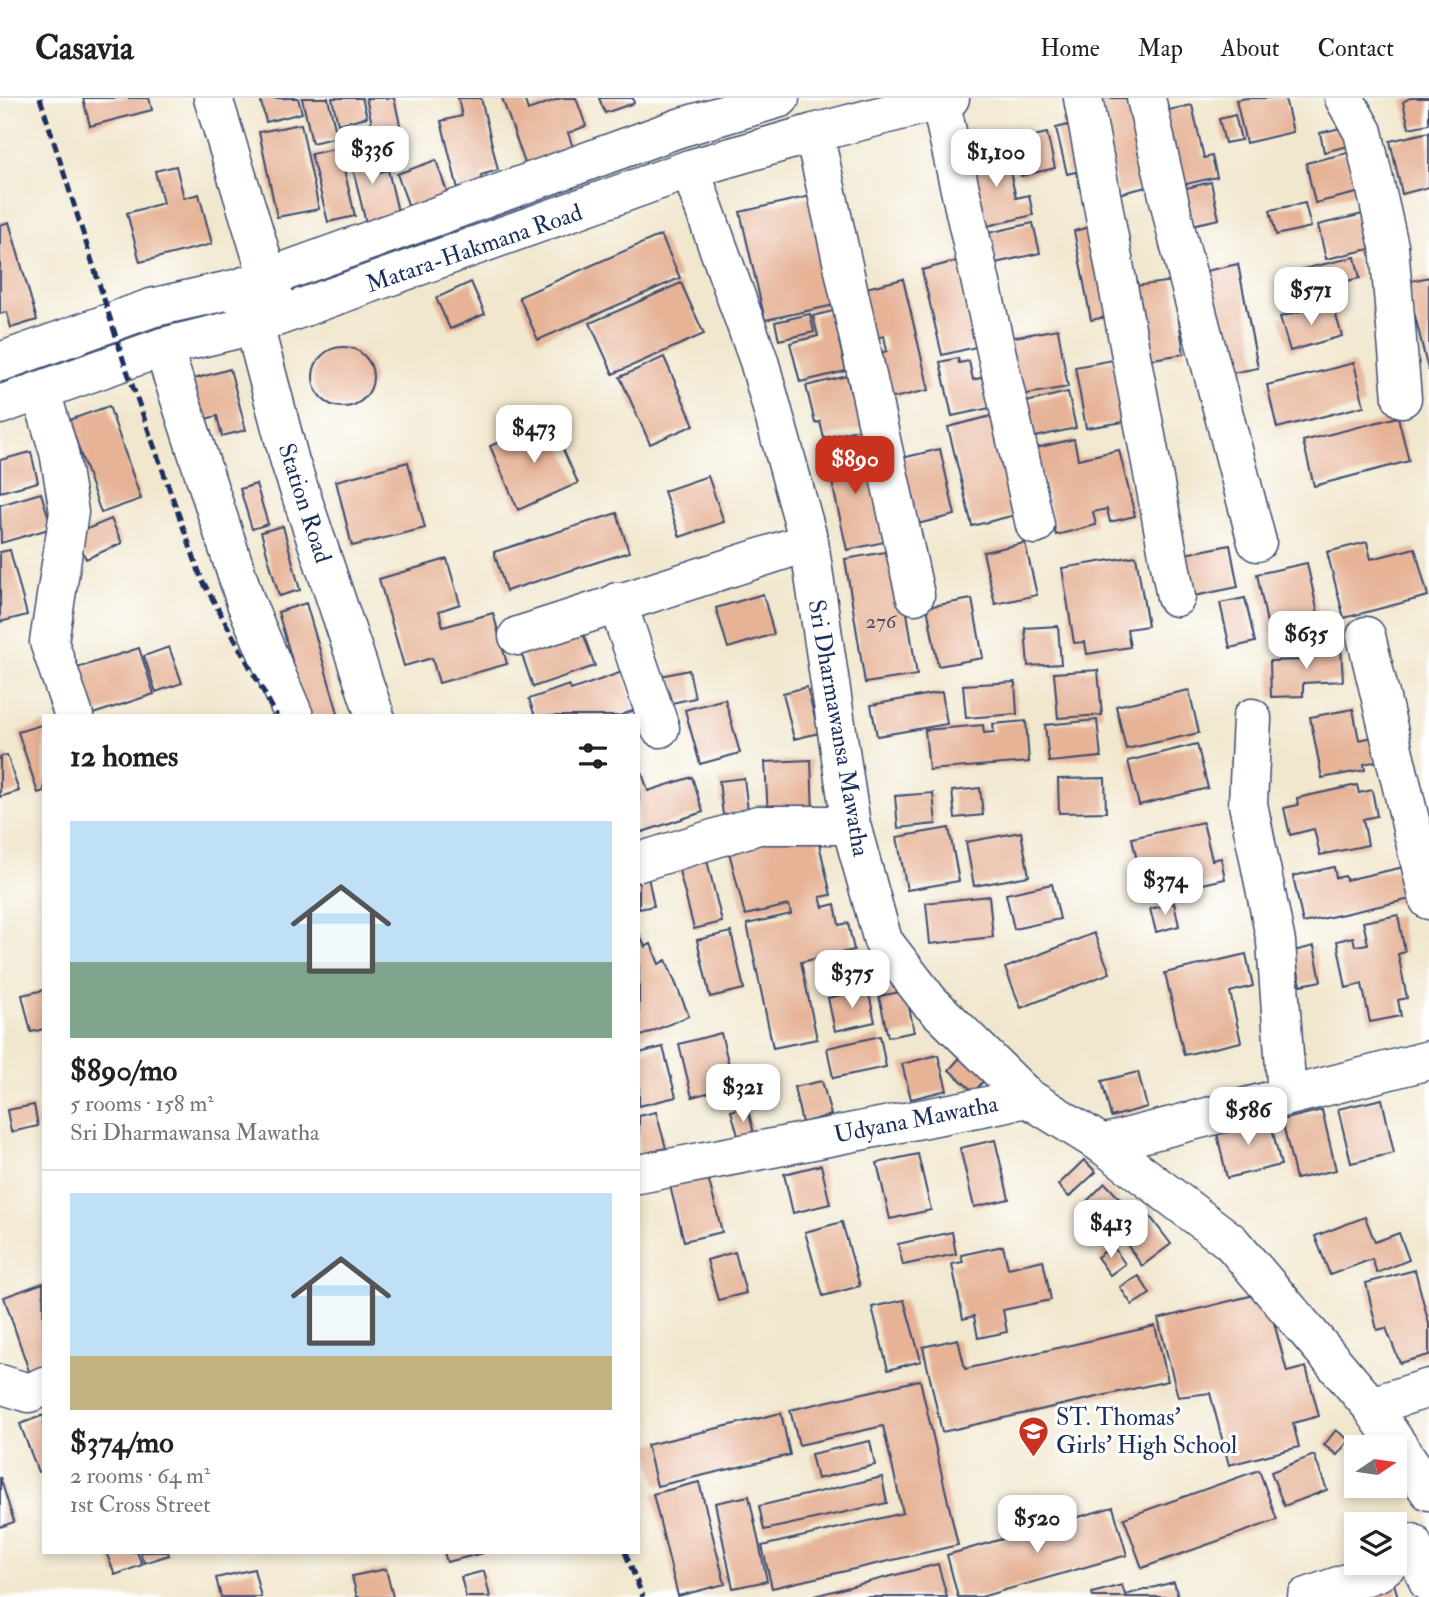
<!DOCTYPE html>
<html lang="en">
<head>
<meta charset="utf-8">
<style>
  body { margin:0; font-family:"IM FELL Double Pica",serif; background:#f2f2f2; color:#222; height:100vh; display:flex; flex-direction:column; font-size:26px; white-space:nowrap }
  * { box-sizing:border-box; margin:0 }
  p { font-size:23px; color:#767676 }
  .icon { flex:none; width:38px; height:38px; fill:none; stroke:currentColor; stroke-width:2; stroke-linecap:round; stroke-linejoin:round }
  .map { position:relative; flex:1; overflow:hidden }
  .panel { position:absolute; left:42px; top:616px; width:598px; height:840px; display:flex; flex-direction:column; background:#fff; border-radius:0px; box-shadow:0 4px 10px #0003 }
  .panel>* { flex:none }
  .needle { width:46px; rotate:77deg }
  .controls { position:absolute; left:1344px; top:1337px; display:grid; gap:14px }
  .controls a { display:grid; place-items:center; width:63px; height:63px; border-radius:0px; background:#fff; box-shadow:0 4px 10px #0003; font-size:35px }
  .price { position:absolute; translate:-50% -60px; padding:0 16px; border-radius:14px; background:#fff; color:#222; font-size:23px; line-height:46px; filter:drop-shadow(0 2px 4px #0008) }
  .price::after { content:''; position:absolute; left:50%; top:42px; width:21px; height:16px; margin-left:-10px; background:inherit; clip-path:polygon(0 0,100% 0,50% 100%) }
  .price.on { background:#c8321e; color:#fff }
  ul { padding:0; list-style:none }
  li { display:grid; align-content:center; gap:14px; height:371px; padding:0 28px }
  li+li { border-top:2px solid #e0e0e0 }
  li span { display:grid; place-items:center; height:217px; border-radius:0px; color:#555 }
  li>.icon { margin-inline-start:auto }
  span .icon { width:126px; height:126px; fill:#fffc; stroke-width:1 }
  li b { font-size:30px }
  h2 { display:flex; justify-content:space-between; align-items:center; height:84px; padding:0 28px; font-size:30px }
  header { display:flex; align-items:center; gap:42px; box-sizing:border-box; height:98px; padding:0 35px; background:#fff; border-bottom:2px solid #e0e0e0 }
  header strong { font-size:33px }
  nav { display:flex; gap:38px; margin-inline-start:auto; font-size:24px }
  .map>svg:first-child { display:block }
  .building { fill:#e6b397 }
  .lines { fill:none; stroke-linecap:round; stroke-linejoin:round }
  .minor-casing { stroke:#3b4b6f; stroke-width:41 }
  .major-casing { stroke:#3b4b6f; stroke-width:41 }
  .minor { stroke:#fff; stroke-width:38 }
  .major { stroke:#fff; stroke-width:38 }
  .rail { stroke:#1b2f5e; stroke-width:5; stroke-dasharray:10 5; stroke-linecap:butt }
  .labels { text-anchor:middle; stroke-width:6; stroke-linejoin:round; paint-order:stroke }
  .number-label { font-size:21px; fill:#4e506c }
  .street-label { font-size:24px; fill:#1b2f5e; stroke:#fff }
  .poi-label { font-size:24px; fill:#1b2f5e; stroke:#fff; text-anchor:start }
</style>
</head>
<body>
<header>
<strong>Casavia</strong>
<nav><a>Home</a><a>Map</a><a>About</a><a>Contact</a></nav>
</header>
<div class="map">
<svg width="1429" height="1499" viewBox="0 0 1429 1499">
  <rect width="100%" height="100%" fill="#fff"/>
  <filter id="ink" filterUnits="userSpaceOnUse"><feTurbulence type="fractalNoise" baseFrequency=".0143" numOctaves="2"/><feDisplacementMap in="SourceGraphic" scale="14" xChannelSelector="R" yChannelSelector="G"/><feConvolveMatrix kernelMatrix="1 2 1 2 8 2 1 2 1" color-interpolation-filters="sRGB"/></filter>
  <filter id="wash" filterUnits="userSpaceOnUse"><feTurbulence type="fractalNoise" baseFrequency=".00686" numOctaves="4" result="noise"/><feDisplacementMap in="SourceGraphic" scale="28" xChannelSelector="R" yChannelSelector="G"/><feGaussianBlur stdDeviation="1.57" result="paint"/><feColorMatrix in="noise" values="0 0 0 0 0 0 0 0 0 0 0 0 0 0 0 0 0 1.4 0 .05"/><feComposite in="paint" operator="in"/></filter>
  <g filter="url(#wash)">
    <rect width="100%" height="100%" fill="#f1e7ce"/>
    <g id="blocks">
      <path class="building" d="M83 0H149L152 12 90 28Z
        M260 0H298L302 15 266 24Z
        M302 0H328L337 39 312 45Z
        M332 0H362L367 19 338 26Z
        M366 0H394L406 53 380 60Z
        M458 0H481L498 72 481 77 483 89 459 95 441 23 462 18Z
        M502 0H524L528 12 561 0H576L586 28 568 35 575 55 527 71Z
        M599 0H633L634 5 605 15Z
        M1096 0H1135L1155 87 1118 96Z
        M1247 0H1285L1293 34 1246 45 1236 2Z
        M1410 0H1429V26L1409 30 1403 4Z
        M1192 7 1204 60 1212 58 1217 79 1173 89 1155 15Z
        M1235 17 1241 42 1225 45 1219 21Z
        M1077 25 1088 71 1067 76 1056 30Z
        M301 26 319 111 277 119 259 34Z
        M1349 28 1353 47 1324 54 1320 35Z
        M365 32 375 75 388 72 401 126 368 134 345 37Z
        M1429 34V89L1402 96 1390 43Z
        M1047 35 1055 70 1021 78 1013 43Z
        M980 46 984 61 1006 56 1016 100 1029 97 1033 117 983 129 965 49Z
        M339 50 355 118 328 124 311 56Z
        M1364 51 1373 91 1315 105 1306 65Z
        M436 62 450 103 412 117 397 76Z
        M176 68 184 100 199 96 212 146 140 164 127 115 163 105 155 73Z
        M1211 84 1219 121 1187 128 1178 92Z
        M815 97 839 206 765 222 740 114Z
        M1305 105 1311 129 1276 137 1270 112Z
        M1375 113 1383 148 1326 161 1318 127Z
        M9 124 37 222 11 230 7 214 0 216V127Z
        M1033 125 1040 155 991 166 984 136Z
        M1098 127 1115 217 1091 222 1074 133Z
        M661 137 680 180 538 242 519 199Z
        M1355 159 1360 180 1304 193 1299 172Z
        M960 162 980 248 942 257 922 172Z
        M1238 166 1258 270 1226 276 1206 173Z
        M1429 179V272H1428L1407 184Z
        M903 181 929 292 884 302 873 257 887 253 884 238 870 242 858 192Z
        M1173 183 1184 256 1146 262 1135 188Z
        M471 184 485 216 450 231 436 200Z
        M681 185 704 236 613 276 590 225Z
        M1332 204 1342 238 1290 253 1280 219Z
        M841 211 847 241 839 243 846 273 800 284 790 245 818 238 813 218Z
        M810 216 814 234 779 242 775 224Z
        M1058 231 1068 289 1015 298 1004 241Z
        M313 279a30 30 0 1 1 60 0a30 30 0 1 1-60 0Z
        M664 259 694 327 650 346 620 279Z
        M958 260 959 265 969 263 973 282 984 279 990 310 952 318 940 264Z
        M1113 262 1124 324 1086 330 1075 269Z
        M1354 265 1364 308 1277 330 1267 287Z
        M230 271 246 332 222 338 217 318 193 324 183 284Z
        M847 278 850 293 857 292 865 330 824 340 820 324 815 325 806 288Z
        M1068 294 1076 330 1026 341 1018 306Z
        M109 308 141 401 101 415 69 322Z
        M991 318 1015 417 972 428 948 329Z
        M1398 319 1409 363 1314 388 1303 343Z
        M550 322 578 385 518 412 490 348Z
        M1074 341 1078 361 1119 352 1135 418 1110 424 1107 411 1093 414 1096 427 1056 437 1036 350Z
        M863 345 884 444 847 452 825 353Z
        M940 351 955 417 917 426 902 360Z
        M31 354 38 384 0 394V362Z
        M408 364 425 430 352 448 336 383Z
        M708 378 724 424 680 439 664 393Z
        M256 386 268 426 252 431 240 391Z
        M41 395 52 430 1 445 0 407Z
        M617 415 629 454 506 493 494 454Z
        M111 421 122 445 86 461 75 436Z
        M283 428 300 492 279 498 261 434Z
        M1367 444 1371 461 1415 450 1428 498 1344 520 1327 454Z
        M1025 445 1037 497 995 506 983 454Z
        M1230 447 1238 489 1189 499 1180 457Z
        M10 452 27 517 0 524V454Z
        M897 452 917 577 865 585 845 461Z
        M1136 458 1148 528 1127 531 1130 549 1087 556 1085 544 1074 545 1062 470Z
        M447 461 460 506 439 513 443 529 493 515 507 566 439 585 432 560 404 568 379 481Z
        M1307 465 1320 525 1269 535 1257 476Z
        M763 496 774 536 728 550 716 510Z
        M1245 500 1255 544 1230 550 1220 505Z
        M972 501 983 560 938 568 927 509Z
        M306 505 338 615 328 618H308L278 514Z
        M1058 528 1061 566 1028 568 1025 530Z
        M581 530 595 568 533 589 520 551Z
        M1341 548 1343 583 1303 585V598L1271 599 1270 563 1303 562 1302 549Z
        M169 549 182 585 156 594 144 558Z
        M139 550 154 596 93 616 77 570Z
        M689 572 695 600 667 606 661 578Z
        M1098 572 1102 617 1058 620 1054 575Z
        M622 574 635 612 619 618H535L529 601 569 587 571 592Z
        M1015 584 1017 616 966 620 963 587Z
        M807 589 819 635 794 641 783 595Z
        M1189 592 1199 635 1126 651 1116 608Z
        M942 594 947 626 877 638 871 607Z
        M725 601 740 655 700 666 685 612Z
        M1353 611 1359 642 1382 637 1386 661 1364 666 1365 672 1322 680 1310 619Z
        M1097 622 1101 659 1049 664 1045 627Z
        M1026 623 1029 664 929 672 925 632 983 627 984 635 994 634 993 626Z
        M44 626V693L38 695 18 634Z
        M1197 646 1208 690 1139 707 1128 663Z
        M7 657 19 693 0 699V659Z
        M811 662 813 715 768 717 765 664Z
        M639 666 648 693 692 679 703 714 639 735Z
        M744 680 748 713 723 717 719 683Z
        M1105 680 1106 714 1059 715 1058 681Z
        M1357 687 1359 695 1372 692 1377 718 1363 721 1368 747 1320 757 1314 731 1290 737 1284 710 1298 707 1297 700Z
        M980 690 983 717 955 720 952 693Z
        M933 695 936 726 898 730 895 698Z
        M1203 724 1212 762 1221 760 1225 781 1145 799 1132 740Z
        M815 729 831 797 820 799 823 809 835 806 839 827 848 825 854 852 801 864 817 941 773 950 747 826 791 816 789 807 745 817 728 750Z
        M949 730 959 783 907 792 897 739Z
        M1021 734 1029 778 974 788 966 744Z
        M705 754 722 824 694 831 676 761Z
        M1334 769 1336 780 1345 778 1346 782 1404 769 1411 801 1303 825 1293 778Z
        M647 774 654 808 639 811V775Z
        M1052 786 1060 821 1014 831 1006 796Z
        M989 798 993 839 930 846 926 805Z
        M1174 805 1179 828 1156 834 1150 811Z
        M1398 817 1405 854 1398 856 1407 900 1398 902 1401 918 1370 924 1362 886 1346 890 1337 843 1353 839 1355 848 1368 846 1363 824Z
        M731 834 744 891 710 899 697 842Z
        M639 835 645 849 651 846 659 866 666 862 689 918 639 939Z
        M1094 835 1110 875 1021 910 1005 870Z
        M1314 848 1321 883 1301 887 1294 853Z
        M1246 856 1253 888 1230 894 1241 944 1184 957 1165 875Z
        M868 891 875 924 835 933 828 900Z
        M44 892V931L31 934 22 897Z
        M906 893 914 934 888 939 879 898Z
        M721 935 734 988 692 999 679 946Z
        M880 938 886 969 833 980 827 950Z
        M663 949 676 999 639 1008V955Z
        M965 954 989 976 974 994 949 972Z
        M938 957 947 992 911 1001 902 966Z
        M1138 974 1147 1009 1111 1019 1102 983Z
        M822 983 831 1017 802 1025 794 989Z
        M1382 1001 1394 1055 1351 1065 1338 1011Z
        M34 1007 38 1028 11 1034 7 1012Z
        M747 1008 755 1040 740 1044 731 1013Z
        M1322 1012 1336 1072 1296 1081 1282 1022Z
        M656 1014 666 1050 639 1057V1018Z
        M1269 1018 1281 1067 1227 1080 1216 1031Z
        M995 1042 1009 1101 974 1109 960 1050Z
        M918 1056 931 1112 890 1121 877 1065Z
        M1084 1062 1096 1074 1069 1099 1058 1087Z
        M821 1067 830 1106 793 1115 784 1076Z
        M708 1079 722 1134 684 1143 670 1088Z
        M1105 1085 1120 1101 1100 1121 1085 1105Z
        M1149 1117 1171 1146 1142 1168 1121 1138Z
        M1365 1119 1375 1144 1399 1135 1409 1162 1377 1175 1372 1161 1330 1177 1315 1138Z
        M842 1124 860 1188 823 1198 805 1134Z
        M952 1134 956 1156 903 1167 898 1146Z
        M1003 1148 1008 1170 1043 1162 1051 1202 1003 1212 1007 1234 978 1240 974 1218 963 1221 952 1166 963 1164 961 1157Z
        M1113 1148 1125 1166 1110 1177 1097 1159Z
        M735 1154 746 1195 718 1202 707 1162Z
        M1415 1172 1429 1226V1257L1400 1265 1386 1230 1377 1232 1366 1185Z
        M1139 1178 1150 1196 1132 1207 1120 1189Z
        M43 1185 44 1271 30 1276 4 1199Z
        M1266 1194 1287 1274 1306 1269 1319 1318 1293 1325 1299 1349 1229 1367 1210 1295 1178 1299 1158 1221Z
        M904 1202 921 1263 888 1272 872 1209Z
        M1155 1228 1168 1283 942 1334 923 1249 958 1241 965 1271Z
        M920 1282 958 1447 772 1490 762 1448 903 1415 883 1328 799 1347 790 1312Z
        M781 1315 790 1357 657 1388 647 1347Z
        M44 1317V1372L38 1374 20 1326Z
        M1336 1332 1349 1342 1337 1357 1324 1347Z
        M870 1343 875 1367 817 1381 811 1356Z
        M1314 1357 1327 1392 1284 1408 1271 1374Z
        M1259 1372 1277 1422 1142 1470 1124 1420Z
        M0 1379 14 1424 0 1429Z
        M882 1379 887 1405 764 1432 759 1408Z
        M699 1384 725 1486 678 1498 653 1396Z
        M749 1398 767 1483 733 1490 715 1405Z
        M1113 1409 1127 1457 981 1499H958L947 1457Z
        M106 1454H137L142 1467 115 1477Z
        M140 1454H168L169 1457 144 1465Z
        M444 1454H483V1455L447 1464Z
        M938 1466 947 1499H814V1498Z
        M254 1471 261 1499H221L216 1480Z
        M386 1471 393 1499H357L352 1478Z
        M484 1473 490 1499H466L461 1479Z
        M1392 1479 1398 1499H1324Z
        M1174 1484 1178 1499H1093L1092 1495 1122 1487 1125 1497Z"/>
    </g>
  </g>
  <g filter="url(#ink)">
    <use href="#blocks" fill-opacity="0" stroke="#3b4b6f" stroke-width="2"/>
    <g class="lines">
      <defs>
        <path id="minor" d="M213 0 278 212
          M1083 0 1176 499
          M1146 0 1177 137 1257 444
          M1344 0 1363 34 1389 148 1402 300
          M940 2 1035 427
          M814 35 915 497
          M690 71 759 263 809 444 851 727 883 843 929 903 1028 1000 1102 1046 1231 1144 1371 1308 1429 1393
          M241 196 254 227 290 364 375 618
          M163 249 246 505 294 618
          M41 294 59 354 69 414 49 544 74 618
          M617 504 660 630
          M518 538 809 444
          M1366 538 1429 802
          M1252 620 1248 706 1276 844 1287 998
          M639 764 758 727H851
          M1102 1046 1429 962
          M639 1076 1028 1000
          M0 1286 29 1295 44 1288
          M1371 1308 1429 1290
          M1412 1445 1429 1485
          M1307 1499 1378 1474 1389 1465"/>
        <path id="major" d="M0 264 151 210 239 190 679 30 780 0
          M0 307 163 249 254 227 690 71 814 35 950 0"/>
      </defs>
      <use href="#minor" class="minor-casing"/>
      <use href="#major" class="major-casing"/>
      <use href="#minor" class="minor"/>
      <use href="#major" class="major"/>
      <path class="rail" d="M40 0 124 264 202 482 277 618
        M625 1454 643 1499"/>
    </g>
  </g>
  <defs>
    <symbol id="school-pin" viewBox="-11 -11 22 30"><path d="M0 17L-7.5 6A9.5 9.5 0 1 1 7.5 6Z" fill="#c8321e" stroke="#fff"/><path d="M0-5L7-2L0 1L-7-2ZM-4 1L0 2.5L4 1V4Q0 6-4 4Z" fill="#fff"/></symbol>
  </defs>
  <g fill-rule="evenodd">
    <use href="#school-pin" x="1016" y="1316" width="35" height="47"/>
  </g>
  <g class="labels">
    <g class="number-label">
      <text x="881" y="530">276</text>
    </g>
    <g class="street-label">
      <text transform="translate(474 150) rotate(-19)" y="8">Matara-Hakmana Road</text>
      <text transform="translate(305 405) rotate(72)" y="8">Station Road</text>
      <text transform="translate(839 630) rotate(80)" y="8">Sri Dharmawansa Mawatha</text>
      <text transform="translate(916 1021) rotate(-11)" y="8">Udyana Mawatha</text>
    </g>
    <g class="poi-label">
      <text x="1056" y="1327">ST. Thomas'<tspan x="1056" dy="28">Girls' High School</tspan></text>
    </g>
  </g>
</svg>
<div class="controls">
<a><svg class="needle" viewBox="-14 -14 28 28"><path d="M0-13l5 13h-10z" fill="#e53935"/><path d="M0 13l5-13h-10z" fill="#767676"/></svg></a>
<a><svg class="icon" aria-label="layers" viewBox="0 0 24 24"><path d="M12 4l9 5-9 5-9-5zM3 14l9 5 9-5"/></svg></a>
</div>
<b class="price" style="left:372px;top:88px">$336</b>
<b class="price" style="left:996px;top:91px">$1,100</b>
<b class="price" style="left:1311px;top:229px">$571</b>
<b class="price" style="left:534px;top:367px">$473</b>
<b class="price on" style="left:855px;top:398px">$890</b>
<b class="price" style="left:1306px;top:573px">$635</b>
<b class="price" style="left:1165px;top:819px">$374</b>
<b class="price" style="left:852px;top:912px">$375</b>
<b class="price" style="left:743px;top:1026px">$321</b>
<b class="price" style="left:1248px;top:1049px">$586</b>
<b class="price" style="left:1111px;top:1162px">$413</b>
<b class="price" style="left:1037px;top:1457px">$520</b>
<section class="panel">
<h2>12 homes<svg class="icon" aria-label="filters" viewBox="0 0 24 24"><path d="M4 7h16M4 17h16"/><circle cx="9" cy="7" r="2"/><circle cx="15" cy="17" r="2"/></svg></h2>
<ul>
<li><span style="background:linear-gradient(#bfe0f5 65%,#7fa58c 0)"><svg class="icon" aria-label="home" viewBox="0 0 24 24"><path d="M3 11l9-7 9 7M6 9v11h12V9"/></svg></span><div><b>$890/mo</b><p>5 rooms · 158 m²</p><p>Sri Dharmawansa Mawatha</p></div></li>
<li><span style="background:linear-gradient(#bfe0f5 75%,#c2b280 0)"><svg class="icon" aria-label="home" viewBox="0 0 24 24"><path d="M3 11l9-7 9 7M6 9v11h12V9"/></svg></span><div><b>$374/mo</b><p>2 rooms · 64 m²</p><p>1st Cross Street</p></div></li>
</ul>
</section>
</div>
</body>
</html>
